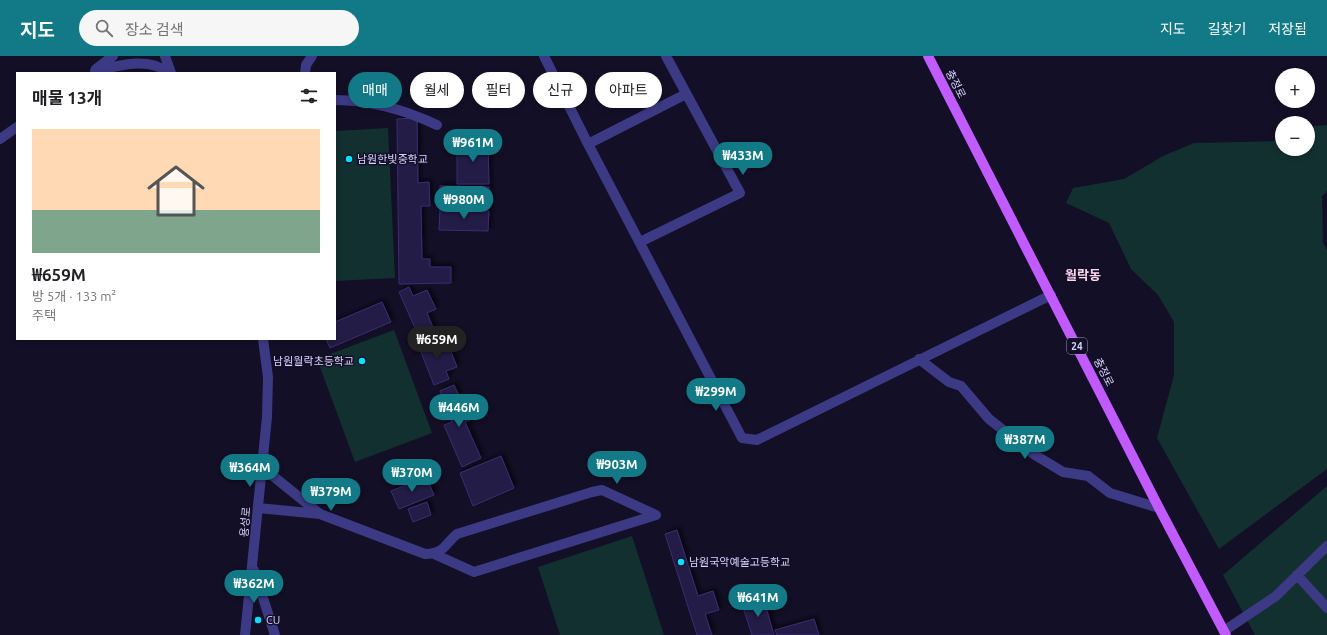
<!DOCTYPE html>
<html lang="ko">
<head>
<meta charset="utf-8">
<style>
  body { margin:0; font-family:Ubuntu,"Noto Sans KR",sans-serif; background:#f6f6f6; color:#202124; height:100vh; display:flex; flex-direction:column; font-size:15px; white-space:nowrap }
  * { box-sizing:border-box; margin:0 }
  p { font-size:13px; color:#757577 }
  .icon { flex:none; width:22px; height:22px; fill:none; stroke:currentColor; stroke-width:2; stroke-linecap:round; stroke-linejoin:round }
  .map { position:relative; flex:1; overflow:hidden }
  .sheet { position:absolute; left:16px; top:16px; width:320px; height:268px; display:flex; flex-direction:column; background:#fff; border-radius:0px; box-shadow:0 2px 6px #0003 }
  .sheet>* { flex:none }
  .hud { position:absolute; left:348px; top:16px; width:380px; height:36px; display:flex; gap:8px }
  .tools { position:absolute; left:1275px; top:12px; display:grid; gap:8px }
  .tools a { display:grid; place-items:center; width:40px; height:40px; border-radius:50%; background:#fff; box-shadow:0 2px 6px #0003; font-size:20px }
  .price { position:absolute; translate:-50% -34px; padding:0 9px; border-radius:14px; background:#127987; color:#fff; font-size:13px; line-height:26px; filter:drop-shadow(0 1px 2px #0008) }
  .price::after { content:''; position:absolute; left:50%; top:24px; width:12px; height:9px; margin-left:-6px; background:inherit; clip-path:polygon(0 0,100% 0,50% 100%) }
  .price.current { background:#222; color:#fff }
  ul { padding:0; list-style:none }
  li { display:grid; align-content:center; gap:8px; height:212px; padding:0 16px }
  li+li { border-top:1px solid #e0e0e0 }
  li span { display:grid; place-items:center; height:124px; border-radius:0px; color:#555 }
  li>.icon { margin-inline-start:auto }
  span .icon { width:72px; height:72px; fill:#fffc; stroke-width:1 }
  li b { font-size:17px }
  h2 { display:flex; justify-content:space-between; align-items:center; height:48px; padding:0 16px; font-size:17px }
  .chip { padding:0 14px; border-radius:18px; background:#fff; box-shadow:0 2px 6px #0003; font-size:14px; line-height:36px }
  .chip.current { background:#127987; color:#fff }
  header { display:flex; align-items:center; gap:24px; box-sizing:border-box; height:56px; padding:0 20px; background:#127987; color:#fff }
  header strong { font-size:19px }
  nav { display:flex; gap:22px; margin-inline-start:auto; font-size:14px }
  .search { width:280px; height:36px; background:#f6f6f6; display:flex; align-items:center; gap:10px; box-sizing:border-box; padding:0 14px; border-radius:22px; color:#757577; font-size:15px }
  .map>svg:first-child { display:block }
  .green { fill:#12302f }
  .building { fill:#241b47; stroke:#3b2d73; filter:url(#shadow) }
  .lines { fill:none; stroke-linecap:round; stroke-linejoin:round }
  .minor { stroke:#3d3a85; stroke-width:10 }
  .major { stroke:#c25bff; stroke-width:10 }
  .poi-dot { fill:#00e5ff; stroke:#130f26; stroke-width:1.5 }
  .labels { text-anchor:middle; stroke-width:3; stroke-linejoin:round; paint-order:stroke }
  .shield { fill:#130f26; stroke:#9e99be; stroke-width:1 }
  .shield-label { font-size:10px; font-weight:bold; fill:#d9d4ff }
  .street-label { font-size:11px; fill:#d9d4ff; stroke:#130f26 }
  .poi-label { font-size:11px; fill:#d9d4ff; stroke:#130f26; text-anchor:start }
  .quarter-label { font-size:13px; font-weight:bold; fill:#ffd6f0; stroke:#130f26 }
</style>
</head>
<body>
<header>
<strong>지도</strong>
<div class="search"><svg class="icon" aria-label="search" viewBox="0 0 24 24"><circle cx="10" cy="10" r="6"/><path d="M15 15l6 6"/></svg>장소 검색</div>
<nav><a>지도</a><a>길찾기</a><a>저장됨</a></nav>
</header>
<div class="map">
<svg width="1327" height="579" viewBox="0 0 1327 579">
  <defs>
    <filter id="shadow"><feDropShadow dx="3" dy="-3" stdDeviation="2" flood-color="#0009"/></filter>
  </defs>
  <rect width="100%" height="100%" fill="#130f26"/>
  <path class="green" d="M1327 69V135L1322 140 1323 187 1327 194V413L1219 493 1157 382 1174 319V266L1158 239 1131 213 1109 167 1066 147 1073 132 1124 123 1163 100 1194 87 1282 85V93H1308V73L1314 70Z
    M388 72 395 222 335 225V75Z
    M394 274 432 377 355 406 317 303Z
    M1327 430V579H1255L1223 519Z
    M632 480 664 579H560L538 511Z"/>
  <path class="building" d="M417 62 418 127 429 126 430 150H421L422 203H430V211H451V227L399 228 397 63Z
    M457 85H488L489 128H457Z
    M440 130 489 131V151L440 150Z
    M440 153 489 155 488 175 439 174Z
    M409 231 413 240 427 234 436 253 427 257 435 276 420 283 399 236Z
    M382 246 391 266 330 292 326 283H335V266Z
    M432 281 436 293 448 288 457 311 446 315 449 323 434 329 417 286Z
    M454 329 470 364 465 366 481 402 462 411 444 369 452 366 440 335Z
    M501 400 514 432 473 450 460 417Z
    M426 421 434 439 399 453 391 435Z
    M427 446 431 459 413 466 408 453Z
    M677 474 698 540 713 535 719 554 705 558 712 579H697L665 478Z
    M763 541 774 579H752L742 548Z
    M814 563 819 579H777L775 574Z"/>
  <g class="lines">
    <path class="minor" d="M165 0 171 17
      M544 0 588 88 742 382 757 384 1051 239
      M96 13 113 0
      M95 15C117 10 150 0 168 17
      M305 17 306 9 312 0
      M335 44C371 44 405 54 437 69
      M0 83 17 71
      M588 88 686 38
      M640 186 740 137 666 0
      M919 303 949 326 961 330 989 363 1035 399 1063 416 1088 420 1110 437 1159 452
      M258 452 320 458 263 412
      M320 458 425 498C444 498 444 489 457 478L592 436 602 434 656 459 474 516 434 498
      M254 514 275 579
      M1297 519 1327 552
      M1224 575 1276 540 1327 490
      M245 579 267 361 268 321 263 283"/>
    <path class="major" d="M928 0 1159 452 1226 579"/>
  </g>
  <g class="poi-dot">
    <circle cx="349" cy="103" r="4"/>
    <circle cx="362" cy="305" r="4"/>
    <circle cx="681" cy="506" r="4"/>
    <circle cx="258" cy="564" r="4"/>
  </g>
  <g class="labels">
    <rect class="shield" x="1067" y="282" width="20" height="16" rx="3"/>
    <g class="shield-label">
      <text x="1077" y="294">24</text>
    </g>
    <g class="street-label">
      <text transform="translate(956 28) rotate(63)" y="4">충정로</text>
      <text transform="translate(1104 316) rotate(63)" y="4">충정로</text>
      <text transform="translate(245 466) rotate(-85)" y="4">용성로</text>
    </g>
    <g class="poi-label">
      <text x="357" y="107">남원한빛중학교</text>
      <text x="354" y="309" text-anchor="end">남원월락초등학교</text>
      <text x="689" y="510">남원국악예술고등학교</text>
      <text x="266" y="568">CU</text>
    </g>
    <g class="quarter-label">
      <text x="1083" y="224">월락동</text>
    </g>
  </g>
</svg>
<div class="tools">
<a>+</a>
<a>−</a>
</div>
<b class="price" style="left:473px;top:107px">₩961M</b>
<b class="price" style="left:743px;top:120px">₩433M</b>
<b class="price" style="left:464px;top:164px">₩980M</b>
<b class="price current" style="left:437px;top:304px">₩659M</b>
<b class="price" style="left:716px;top:356px">₩299M</b>
<b class="price" style="left:459px;top:372px">₩446M</b>
<b class="price" style="left:1025px;top:404px">₩387M</b>
<b class="price" style="left:617px;top:429px">₩903M</b>
<b class="price" style="left:250px;top:432px">₩364M</b>
<b class="price" style="left:412px;top:437px">₩370M</b>
<b class="price" style="left:331px;top:456px">₩379M</b>
<b class="price" style="left:254px;top:548px">₩362M</b>
<b class="price" style="left:758px;top:562px">₩641M</b>
<div class="hud">
<a class="chip current">매매</a>
<a class="chip">월세</a>
<a class="chip">필터</a>
<a class="chip">신규</a>
<a class="chip">아파트</a>
</div>
<section class="sheet">
<h2>매물 13개<svg class="icon" aria-label="filters" viewBox="0 0 24 24"><path d="M4 7h16M4 17h16"/><circle cx="9" cy="7" r="2"/><circle cx="15" cy="17" r="2"/></svg></h2>
<ul>
<li><span style="background:linear-gradient(#ffd9b3 65%,#7fa58c 0)"><svg class="icon" aria-label="home" viewBox="0 0 24 24"><path d="M3 11l9-7 9 7M6 9v11h12V9"/></svg></span><div><b>₩659M</b><p>방 5개 · 133 m²</p><p>주택</p></div></li>
</ul>
</section>
</div>
</body>
</html>
